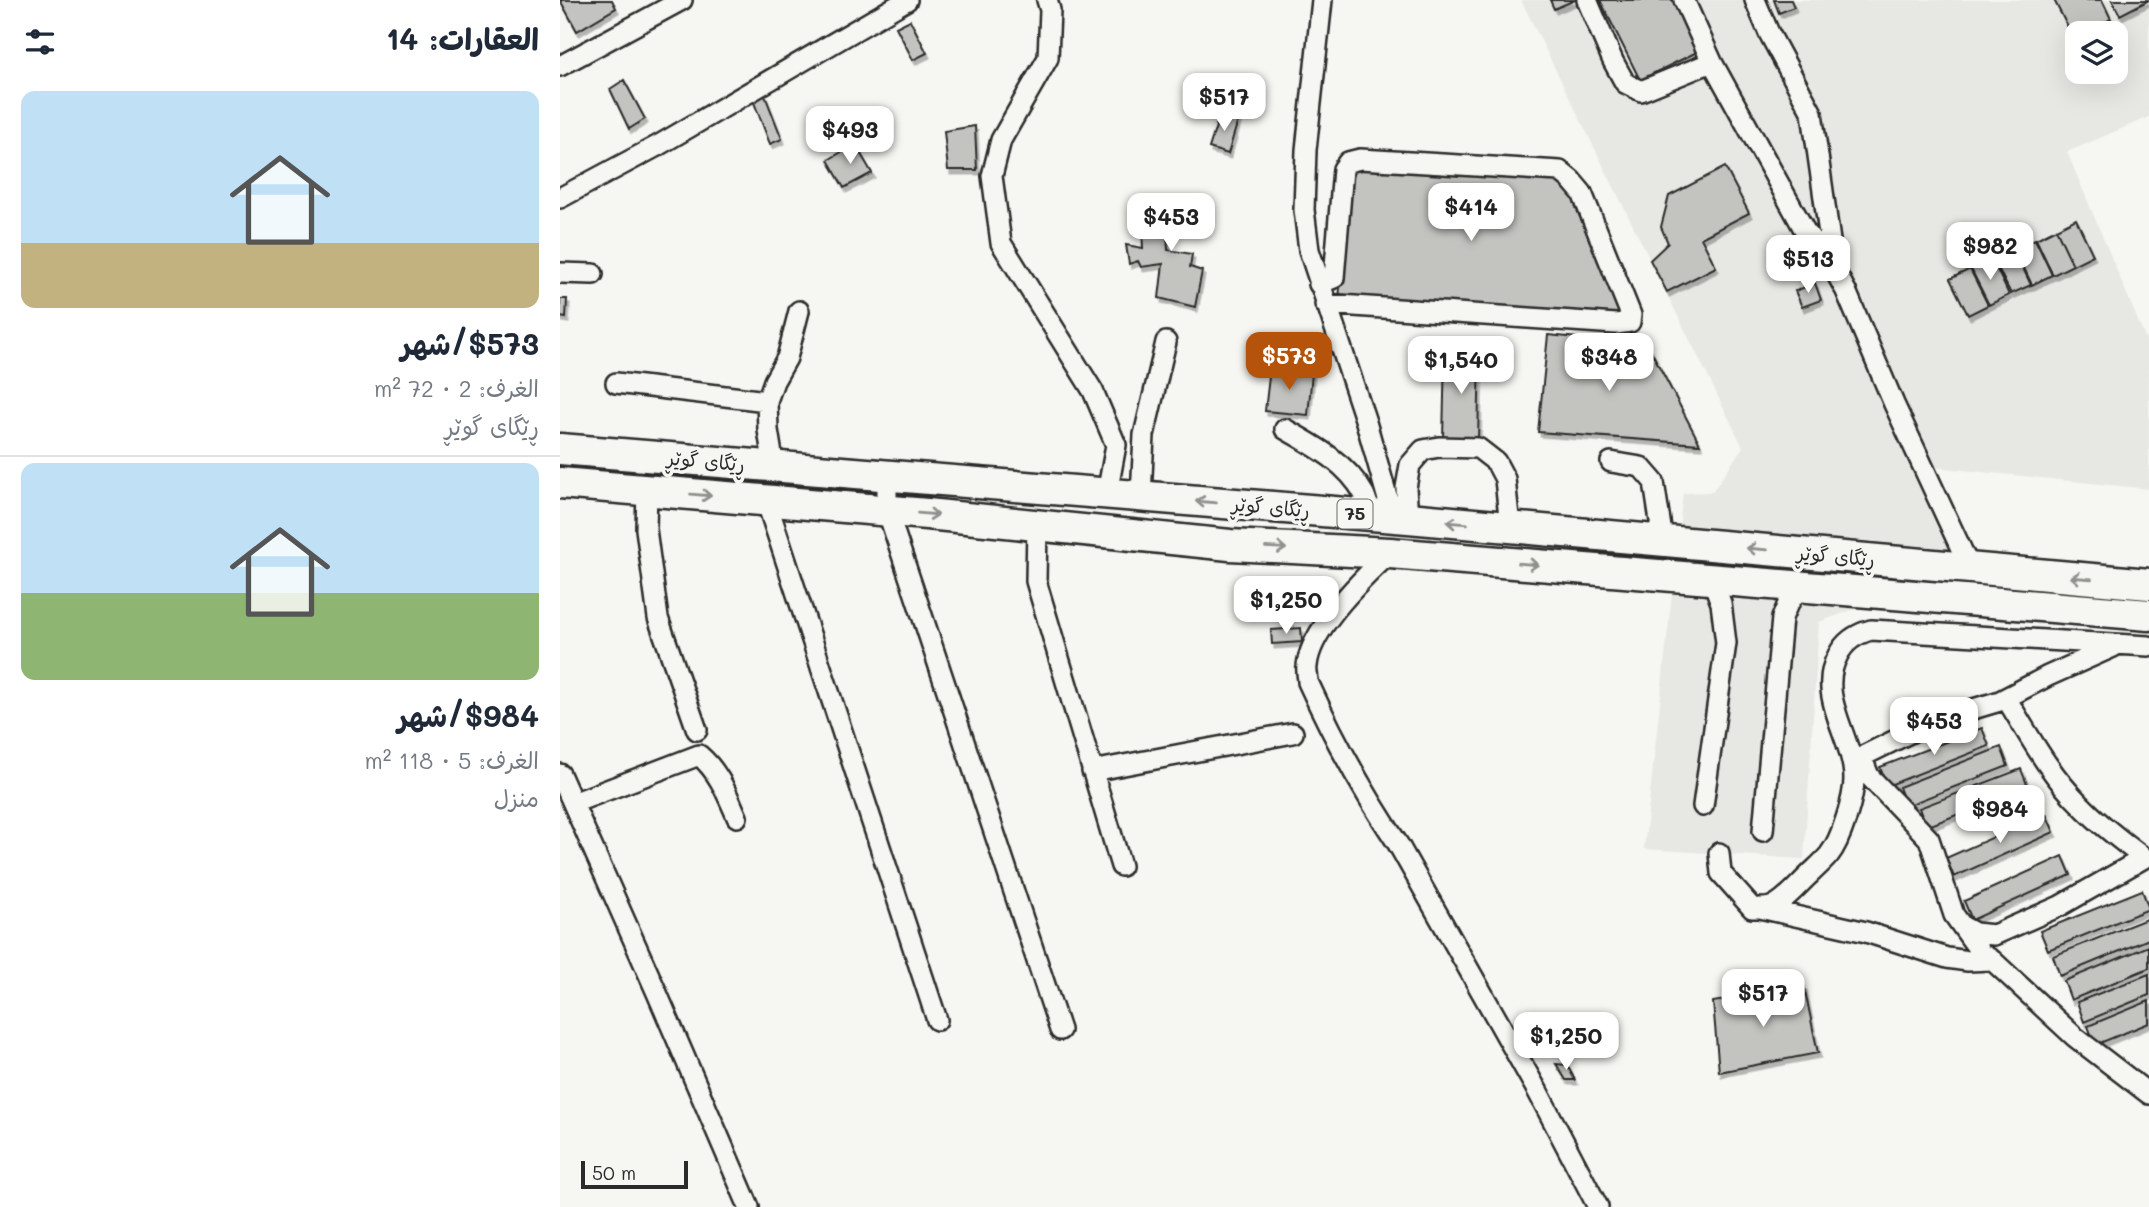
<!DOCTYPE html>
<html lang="ar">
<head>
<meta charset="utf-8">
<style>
  body { margin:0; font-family:Mali,"Playpen Sans Arabic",sans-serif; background:#f6f6f7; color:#1f2937; direction:rtl; height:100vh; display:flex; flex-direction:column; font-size:26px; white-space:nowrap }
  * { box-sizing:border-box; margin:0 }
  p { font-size:23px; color:#747a83 }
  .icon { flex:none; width:38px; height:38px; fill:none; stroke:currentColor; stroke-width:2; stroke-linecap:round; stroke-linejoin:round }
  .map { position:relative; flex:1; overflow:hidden; direction:ltr }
  .panel { display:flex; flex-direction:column; background:#fff; width:560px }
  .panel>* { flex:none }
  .buttons { position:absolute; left:1505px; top:21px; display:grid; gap:14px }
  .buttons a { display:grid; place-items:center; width:63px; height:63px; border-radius:14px; background:#fff; box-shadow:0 7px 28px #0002; font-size:35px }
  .scale { position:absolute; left:21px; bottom:18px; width:107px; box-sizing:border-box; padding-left:7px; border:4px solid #2b2b2b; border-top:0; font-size:19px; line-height:24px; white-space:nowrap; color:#2b2b2b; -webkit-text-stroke:5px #f6f6f2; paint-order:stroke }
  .price { position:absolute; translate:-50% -60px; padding:0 16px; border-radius:14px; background:#fff; color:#222; font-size:23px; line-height:46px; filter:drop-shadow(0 2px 4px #0008) }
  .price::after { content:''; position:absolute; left:50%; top:42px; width:21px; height:16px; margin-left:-10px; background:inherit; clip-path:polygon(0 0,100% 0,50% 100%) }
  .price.active { background:#b45309; color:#fff }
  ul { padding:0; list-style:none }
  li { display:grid; align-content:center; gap:14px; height:371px; padding:0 21px }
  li+li { border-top:2px solid #e0e1e3 }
  li span { display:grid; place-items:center; height:217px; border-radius:14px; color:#555 }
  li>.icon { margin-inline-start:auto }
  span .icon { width:126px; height:126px; fill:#fffc; stroke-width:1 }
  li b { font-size:30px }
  h2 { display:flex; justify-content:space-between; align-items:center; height:84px; padding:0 21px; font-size:30px }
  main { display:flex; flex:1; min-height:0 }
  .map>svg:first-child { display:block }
  .built { fill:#e7e7e3; fill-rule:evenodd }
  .building { fill:#c3c3c0; stroke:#2b2b2b; stroke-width:2; filter:url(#shadow) }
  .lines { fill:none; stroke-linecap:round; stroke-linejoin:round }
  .minor-casing { stroke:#2b2b2b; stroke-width:24 }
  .highway-casing { stroke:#2b2b2b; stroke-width:35 }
  .minor { stroke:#f6f6f2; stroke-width:19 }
  .highway { stroke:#f6f6f2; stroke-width:30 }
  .oneway { stroke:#90908e }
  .labels { text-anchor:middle; stroke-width:7; stroke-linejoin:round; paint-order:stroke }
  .shield { fill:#f6f6f2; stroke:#686867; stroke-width:2 }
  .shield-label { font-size:18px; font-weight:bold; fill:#2b2b2b }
  .street-label { font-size:19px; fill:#2b2b2b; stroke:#f6f6f2 }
</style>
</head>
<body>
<main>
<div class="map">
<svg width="1589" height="1207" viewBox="0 0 1589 1207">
  <defs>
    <filter id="shadow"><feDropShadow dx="2.5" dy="4.5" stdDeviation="0" flood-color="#0004"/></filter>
  </defs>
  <rect width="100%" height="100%" fill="#f6f6f2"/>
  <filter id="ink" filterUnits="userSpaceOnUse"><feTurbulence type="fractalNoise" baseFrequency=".0143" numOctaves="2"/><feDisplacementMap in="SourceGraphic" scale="14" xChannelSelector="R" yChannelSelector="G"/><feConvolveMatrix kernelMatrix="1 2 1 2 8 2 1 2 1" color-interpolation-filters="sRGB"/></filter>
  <g filter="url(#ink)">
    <path class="built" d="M961 0H1589V117L1507 152 1589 347V489L1363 466 1410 568 1259 622 1244 859 1084 849 1123 493 1152 492 1183 447ZM1517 33H1556V72H1517Z"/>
    <path class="building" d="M0 0H52L56 8 17 31Z
      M990 0H1015L994 9Z
      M1040 0H1114L1139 51 1080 80Z
      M1214 0H1231L1234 7 1219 13Z
      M1494 0H1542L1551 19 1524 33H1517V37L1514 39Z
      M1552 0H1589L1560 15Z
      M350 20 367 53 353 60 336 27Z
      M64 80 85 119 69 129 50 89Z
      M204 93 222 139 210 144 192 97Z
      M661 111 679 117 668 154 649 148Z
      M415 126 417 170H388L384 131Z
      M295 144 312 173 284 188 268 160Z
      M799 165 997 176 1014 194 1067 318 779 300 789 170Z
      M1165 167 1189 213 1141 238 1156 267 1107 292 1090 260 1108 243 1101 227 1109 196Z
      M635 197 639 222 607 231 608 250 632 254 630 267 642 271 635 307 599 298 603 264 581 267 578 261 569 264 566 245 583 248 582 229 602 228 601 201Z
      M1516 219 1533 255 1513 265 1496 229Z
      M1496 229 1513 265 1493 275 1476 239Z
      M1475 239 1492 275 1472 285 1455 249Z
      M1454 249 1471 285 1451 294 1433 258Z
      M1432 259 1449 295 1429 305 1411 269Z
      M1410 269 1428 305 1408 315 1390 279Z
      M1255 283 1261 300 1242 307 1235 291Z
      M0 299H7L6 318 0 317Z
      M988 335 1088 345 1140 444 978 432Z
      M885 353 920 354 918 440 883 439Z
      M710 368 752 373 748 415 705 411Z
      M741 628 742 642 712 644 711 630Z
      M1422 728 1429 746 1327 786 1320 767Z
      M1441 747 1448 766 1346 806 1339 787Z
      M1461 769 1468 787 1366 827 1359 808Z
      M1486 814 1494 832 1394 877 1386 858Z
      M1503 856 1511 875 1412 920 1404 901Z
      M1582 890 1589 909 1488 950 1480 931Z
      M1589 918V939L1500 976 1493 956Z
      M1589 946V968L1511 1000 1504 981Z
      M1589 974V995L1524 1022 1517 1002Z
      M1244 986 1258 1053 1159 1072 1153 1002Z
      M1589 1001V1023L1535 1045 1528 1026Z
      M996 1064 1007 1065 1015 1080H1006Z"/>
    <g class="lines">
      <defs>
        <path id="minor" d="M487 0 490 10 488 58 441 140 432 176 441 243 533 391 556 445 547 494
          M762 0 746 150 744 210 749 250 806 422 833 517
          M1027 0 1053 61 1065 83 1081 91 1152 62
          M1124 0 1152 62 1245 231 1271 265
          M1195 0 1209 33 1252 113 1274 269 1286 291 1334 404 1410 568
          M0 66 122 0
          M0 198 99 145 347 0
          M0 273 33 274
          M759 284 774 278 783 169 788 162 800 159 1000 171 1011 180 1022 193 1071 315 1070 322 1056 324 765 304
          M56 383 207 401
          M725 429C755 446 787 463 804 494 807 500 809 509 811 515
          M1051 462 1081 467 1094 482 1103 541
          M214 467 208 430 207 401 214 381 227 358 239 311
          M327 476V510L500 1030
          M87 490 86 529 98 618 137 730
          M581 497 584 435 606 342
          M206 500 377 1020
          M848 518 846 488 850 465 863 450 879 447 918 448 936 462 945 479 950 527
          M477 525 476 581 561 866
          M830 553C804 577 750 629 747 666 746 671 748 677 748 682 774 739 803 792 838 844L978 1092 1038 1207
          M532 771 733 733
          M0 774 97 993 189 1207
          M13 803 139 755C159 772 167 794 177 817
          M1143 806 1166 643 1161 603 1152 579
          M1203 831 1222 618 1227 606 1240 586
          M1159 853 1161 873 1192 908C1198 908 1208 909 1213 906 1225 901 1240 883 1250 874 1256 868 1263 862 1269 855 1281 840 1294 798 1294 779 1294 738 1255 696 1278 655 1285 641 1296 634 1311 630L1589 646
          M1200 908 1306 932 1387 958 1408 961 1432 960 1515 1037 1589 1094
          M1402 926 1415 933 1434 935 1500 906 1584 858C1562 841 1540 825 1521 805 1490 775 1468 734 1446 698
          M1432 960 1421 953 1394 915 1369 839 1309 776 1303 761 1305 755 1376 720 1440 701 1488 676 1553 647"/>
        <path id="highway" d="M0 449 848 518 1589 584
          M0 483 367 514 670 545 830 553 1589 615"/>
      </defs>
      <use href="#minor" class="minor-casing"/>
      <use href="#highway" class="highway-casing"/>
      <use href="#minor" class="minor"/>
      <use href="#highway" class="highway"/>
    </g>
    <defs><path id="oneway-shaft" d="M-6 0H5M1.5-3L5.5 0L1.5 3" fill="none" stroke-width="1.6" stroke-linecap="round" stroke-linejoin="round" transform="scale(1.75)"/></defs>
    <g class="oneway">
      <use href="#oneway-shaft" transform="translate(141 495) rotate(5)"/>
      <use href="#oneway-shaft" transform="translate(646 502) rotate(-175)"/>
      <use href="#oneway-shaft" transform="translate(368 514) rotate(5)"/>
      <use href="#oneway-shaft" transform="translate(897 523) rotate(-175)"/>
      <use href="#oneway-shaft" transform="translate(716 548) rotate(3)"/>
      <use href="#oneway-shaft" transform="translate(1197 549) rotate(-175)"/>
      <use href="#oneway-shaft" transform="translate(968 564) rotate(5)"/>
      <use href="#oneway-shaft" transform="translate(1521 578) rotate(-175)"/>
    </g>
  </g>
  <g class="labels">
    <rect class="shield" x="777.5" y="499.5" width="35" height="29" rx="5"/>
    <g class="shield-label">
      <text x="795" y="520">75</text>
    </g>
    <g class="street-label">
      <text transform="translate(146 461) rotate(5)" y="7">ڕێگای گوێڕ</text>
      <text transform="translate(711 507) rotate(5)" y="7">ڕێگای گوێڕ</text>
      <text transform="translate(1276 556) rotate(5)" y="7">ڕێگای گوێڕ</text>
    </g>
  </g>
</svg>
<div class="buttons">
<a><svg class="icon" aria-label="layers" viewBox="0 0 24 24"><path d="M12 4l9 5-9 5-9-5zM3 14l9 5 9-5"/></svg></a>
</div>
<div class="scale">50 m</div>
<b class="price" style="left:664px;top:133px">$517</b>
<b class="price" style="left:290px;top:166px">$493</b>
<b class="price" style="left:911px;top:243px">$414</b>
<b class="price" style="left:611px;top:253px">$453</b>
<b class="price" style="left:1430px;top:282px">$982</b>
<b class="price" style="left:1248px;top:295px">$513</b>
<b class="price active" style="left:729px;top:392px">$573</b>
<b class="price" style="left:1049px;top:393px">$348</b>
<b class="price" style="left:901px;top:396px">$1,540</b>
<b class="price" style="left:726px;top:636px">$1,250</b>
<b class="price" style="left:1374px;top:757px">$453</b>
<b class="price" style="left:1440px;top:845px">$984</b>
<b class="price" style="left:1203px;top:1029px">$517</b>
<b class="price" style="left:1006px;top:1072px">$1,250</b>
</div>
<section class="panel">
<h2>العقارات: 14<svg class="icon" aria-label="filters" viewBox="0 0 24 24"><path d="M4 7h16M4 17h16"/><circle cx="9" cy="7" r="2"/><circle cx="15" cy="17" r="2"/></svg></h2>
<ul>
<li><span style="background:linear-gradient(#bfe0f5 70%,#c2b280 0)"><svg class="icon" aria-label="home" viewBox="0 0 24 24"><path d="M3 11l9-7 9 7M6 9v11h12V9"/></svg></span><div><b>$573/شهر</b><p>الغرف: 2 · 72 m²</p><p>ڕێگای گوێڕ</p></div></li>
<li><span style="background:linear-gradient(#bfe0f5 60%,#8fb573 0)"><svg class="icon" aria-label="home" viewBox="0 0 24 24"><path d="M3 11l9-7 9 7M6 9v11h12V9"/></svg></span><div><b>$984/شهر</b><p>الغرف: 5 · 118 m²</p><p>منزل</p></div></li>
</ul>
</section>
</main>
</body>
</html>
